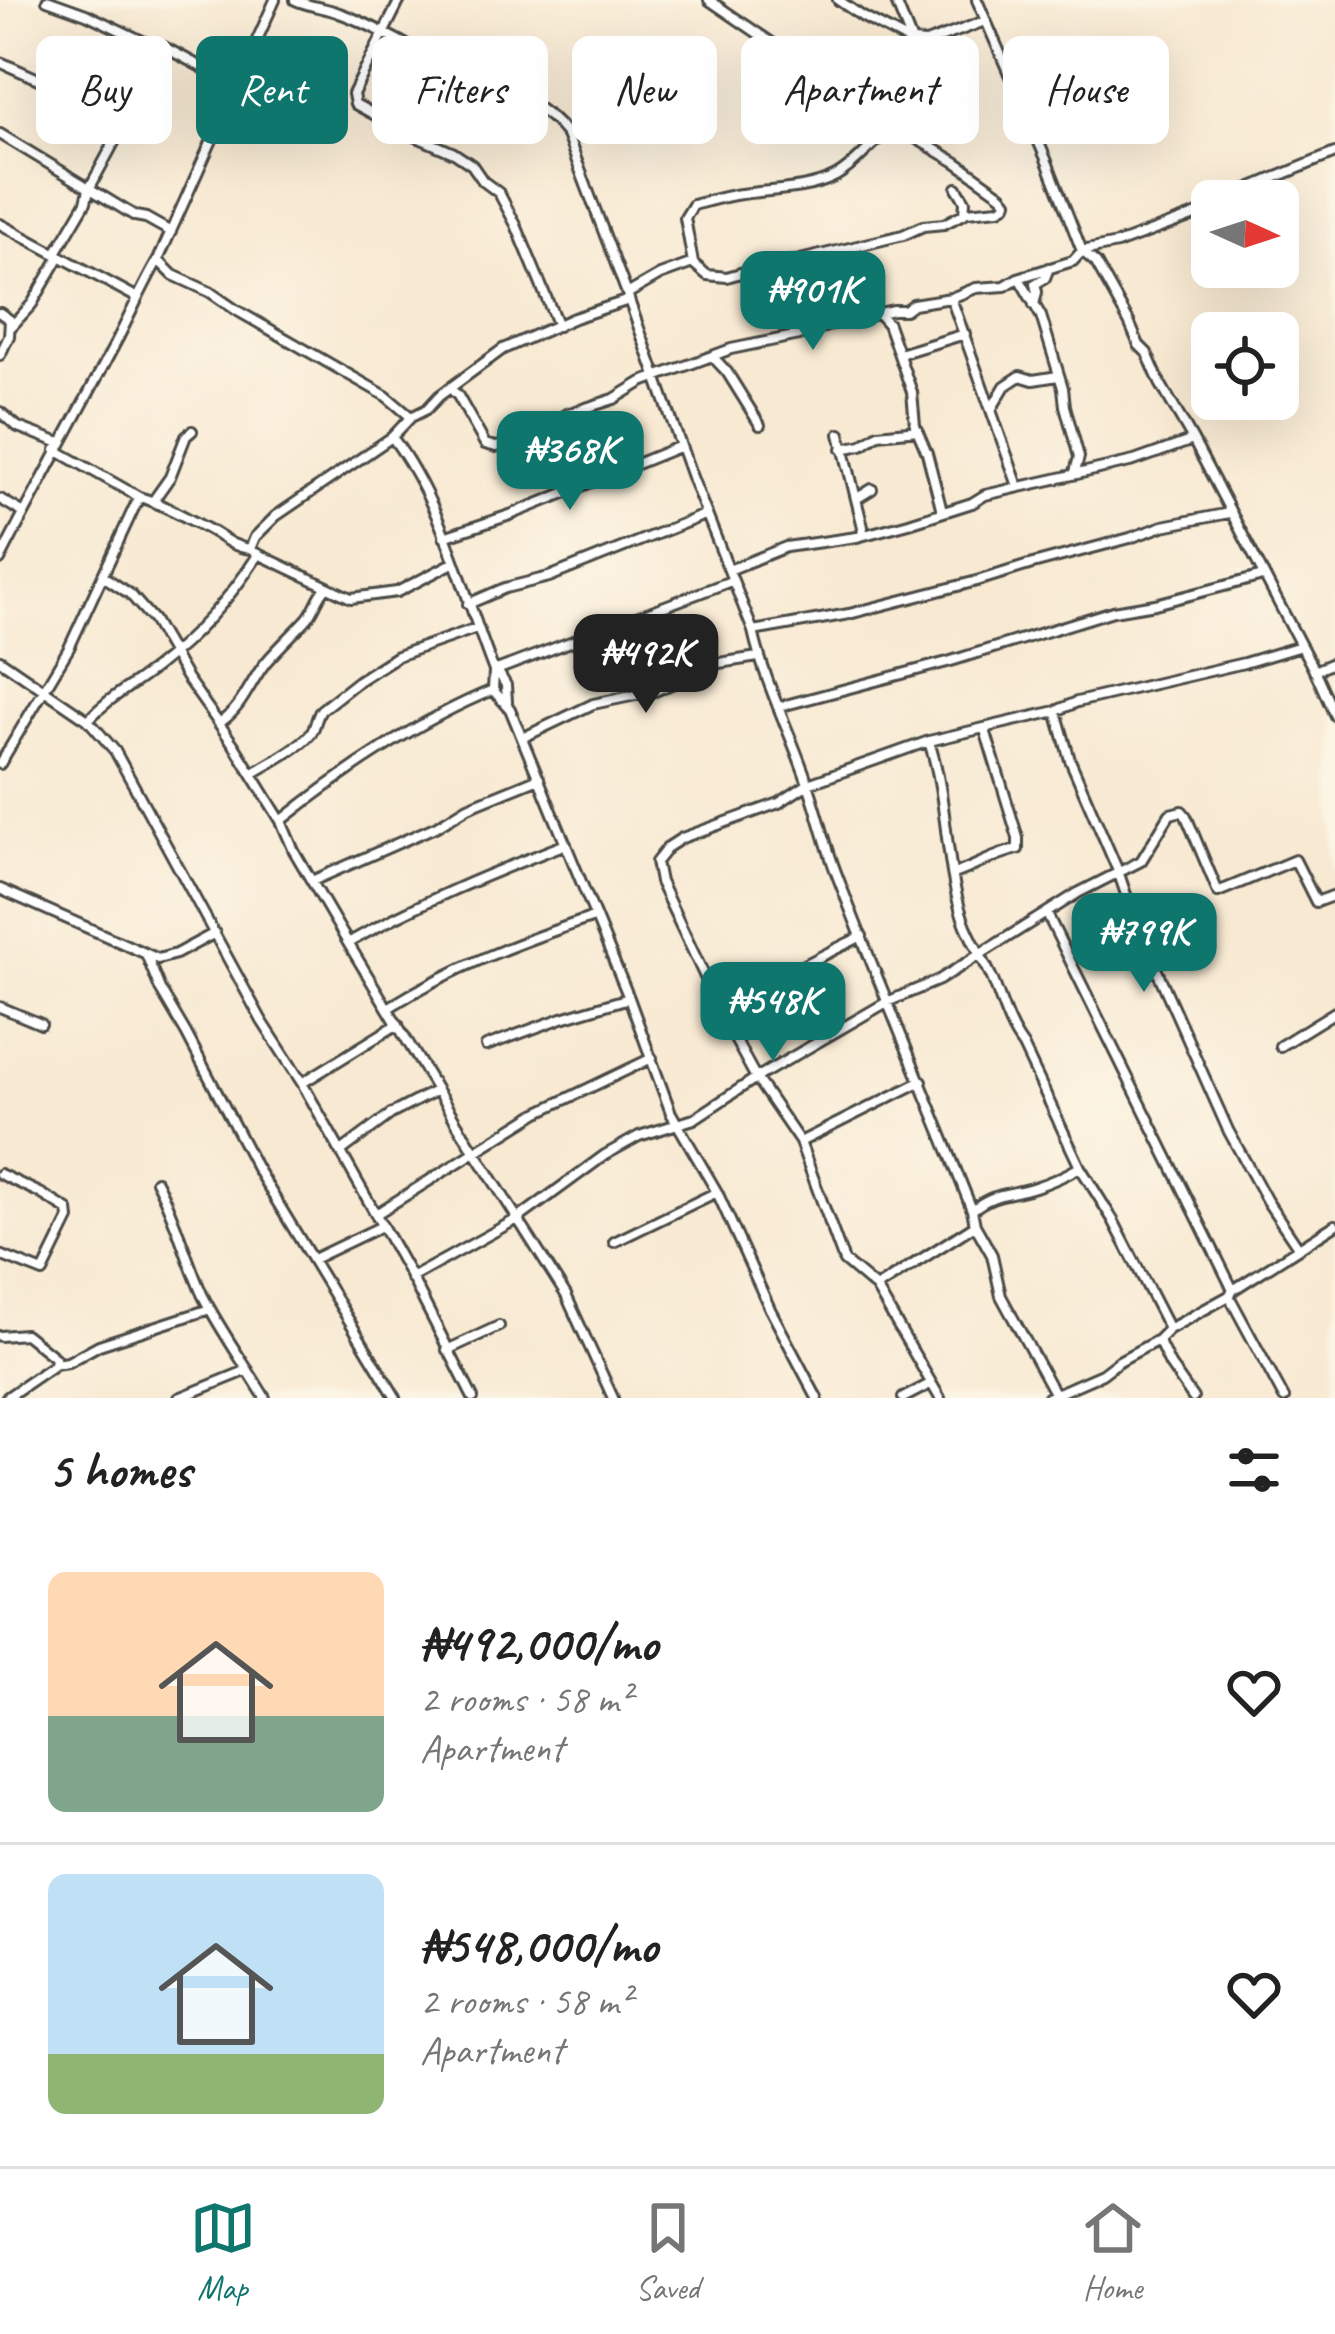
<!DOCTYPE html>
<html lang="en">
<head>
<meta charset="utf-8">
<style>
  body { margin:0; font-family:Caveat,sans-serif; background:#f2f2f2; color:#222; height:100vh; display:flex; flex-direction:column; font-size:45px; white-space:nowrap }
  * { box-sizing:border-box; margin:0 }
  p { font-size:39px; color:#767676 }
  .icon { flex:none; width:66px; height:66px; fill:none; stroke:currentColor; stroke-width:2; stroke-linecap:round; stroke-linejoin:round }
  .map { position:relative; height:1398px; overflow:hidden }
  .details { display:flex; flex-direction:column; background:#fff; flex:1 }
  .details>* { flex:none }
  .banner { position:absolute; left:36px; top:36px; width:1263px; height:108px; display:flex; gap:24px }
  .needle { width:78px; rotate:93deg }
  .tools { position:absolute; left:1191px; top:180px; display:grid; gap:24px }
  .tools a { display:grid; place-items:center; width:108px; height:108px; border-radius:18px; background:#fff; box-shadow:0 12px 48px #0002; font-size:60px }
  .price { position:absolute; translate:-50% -102px; padding:0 27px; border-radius:24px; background:#0f766e; color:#fff; font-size:39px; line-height:78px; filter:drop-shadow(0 3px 6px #0008) }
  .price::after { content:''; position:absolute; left:50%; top:72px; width:36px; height:27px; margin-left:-18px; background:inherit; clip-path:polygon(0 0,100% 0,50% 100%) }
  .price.current { background:#222; color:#fff }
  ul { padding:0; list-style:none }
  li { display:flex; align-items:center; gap:36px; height:300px; padding:0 48px }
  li+li { border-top:3px solid #e0e0e0 }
  li span { display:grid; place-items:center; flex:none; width:336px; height:240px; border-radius:18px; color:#555 }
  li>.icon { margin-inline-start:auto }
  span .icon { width:144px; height:144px; fill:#fffc; stroke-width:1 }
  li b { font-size:51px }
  h2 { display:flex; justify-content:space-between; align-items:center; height:144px; padding:0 48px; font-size:51px }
  .tag { padding:0 42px; border-radius:18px; background:#fff; box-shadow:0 12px 48px #0002; font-size:42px; line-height:108px }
  .tag.current { background:#0f766e; color:#fff }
  .tab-bar { display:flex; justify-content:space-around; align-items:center; height:168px; border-top:3px solid #e0e0e0; background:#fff; font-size:33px; color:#767676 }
  .tab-bar a { display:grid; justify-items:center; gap:6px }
  .tab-bar .current { color:#0f766e }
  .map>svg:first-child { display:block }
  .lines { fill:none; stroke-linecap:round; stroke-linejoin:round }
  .street-casing { stroke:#4a4844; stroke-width:14 }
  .street { stroke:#fff; stroke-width:8 }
</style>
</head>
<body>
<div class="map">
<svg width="1335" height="1398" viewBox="0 0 1335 1398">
  <rect width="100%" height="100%" fill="#fcf5e5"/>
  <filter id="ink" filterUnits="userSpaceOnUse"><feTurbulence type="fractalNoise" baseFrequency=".00833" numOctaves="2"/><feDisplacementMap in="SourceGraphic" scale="24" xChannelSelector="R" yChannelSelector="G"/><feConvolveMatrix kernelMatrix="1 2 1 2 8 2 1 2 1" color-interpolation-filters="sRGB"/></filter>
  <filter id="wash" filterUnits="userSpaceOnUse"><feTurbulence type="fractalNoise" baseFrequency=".004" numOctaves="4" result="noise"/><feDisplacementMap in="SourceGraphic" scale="48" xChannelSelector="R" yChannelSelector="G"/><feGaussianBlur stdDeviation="2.7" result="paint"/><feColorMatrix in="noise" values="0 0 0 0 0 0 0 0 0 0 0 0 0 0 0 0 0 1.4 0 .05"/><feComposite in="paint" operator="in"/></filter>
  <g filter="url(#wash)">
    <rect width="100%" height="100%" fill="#f8e9d2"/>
  </g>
  <g filter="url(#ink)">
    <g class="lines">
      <defs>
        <path id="street" d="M47 0 86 14 147 43
          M295 0C310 7 324 7 339 13 372 24 409 47 439 62 482 84 537 94 567 135L629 299
          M400 0 353 94 355 104 408 133 454 153 472 165 483 181 499 193 516 225 558 326
          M838 0 863 17 909 41
          M895 0 912 42 926 43 985 21
          M977 0 1046 159 1082 251 1096 263 1129 322 1139 345 1147 353 1160 383 1193 440 1317 676 1335 716
          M0 62 121 116 117 137 89 189 86 202 56 253
          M121 116 138 51 147 43 164 47 235 85
          M0 134 135 216 146 218 171 232
          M957 188 965 201 964 214
          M1219 201 1335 153
          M0 224 136 297
          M158 260 173 275 210 292 236 310 386 396 411 417
          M693 263 685 218 693 205C709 201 725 196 741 194 770 190 810 190 836 176 861 162 874 137 896 128
          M1019 278 1041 316 1063 388 1065 406 1079 457 1075 472
          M627 294 660 275 693 263 707 275 727 277 774 263 796 261 903 235 923 226 944 224 967 212 999 209 1006 205 1007 201 1002 195 956 162 888 122 709 0
          M951 298 1018 486
          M1034 305 1037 292 1035 284 1045 278 1049 268
          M0 313 10 320 9 336 0 355
          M879 314 888 324 912 392 915 425 927 453 942 511
          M11 327 32 304 60 256
          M899 354 965 334
          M713 357 727 372 760 425
          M450 388 458 396 485 444 496 447 511 444 567 414 614 399 642 382 731 349 799 335 842 321 893 310H905L913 304 951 298 976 288 1005 286 1018 278 1073 261 1082 251 1117 244 1203 212 1212 204
          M992 408 1005 386 1020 376 1033 380 1058 376
          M0 412 18 427 60 443
          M840 434 856 499
          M392 437C442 503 464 595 494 671L493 690 510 709 629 998 671 1113 717 1192 770 1309 817 1398
          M842 449 862 445 878 434 918 430
          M56 450 139 497C161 503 183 516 204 527 221 535 231 547 250 549L255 537 276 516 392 437 411 417 427 409 439 396 503 349 574 318 629 300 692 477 753 631C765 685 792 735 809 787 819 816 826 847 837 875 880 988 928 1098 972 1210L975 1225 992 1255 1001 1296 1054 1393
          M0 499 24 513
          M153 501 170 477 186 436 192 431
          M862 534 863 527 856 499 872 489
          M444 537 510 515 681 446
          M256 553 351 598 397 592 453 563
          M0 560C37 487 77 416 115 344 130 316 142 287 158 260L275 0
          M729 570 786 547 857 537 909 523 972 503 985 495 1134 461 1193 440
          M103 576 130 594 153 620 186 677 234 745 281 821 294 851 348 943 458 1125 566 1295 613 1398
          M468 604 505 588 549 577 707 514
          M753 631 849 614 977 581 1029 565 1130 538 1163 526 1229 513
          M0 660 88 720 115 751 262 1021 302 1083 415 1284 473 1398
          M497 670 506 685 507 702
          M494 671 731 581
          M1314 671 1335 662
          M778 707 951 661 1113 611 1155 604 1263 576
          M1056 711 1070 760 1118 871 1135 921 1228 1130 1267 1201 1298 1247
          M88 720C108 698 132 686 155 668 195 637 231 597 258 555
          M219 723C243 708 249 683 266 662 279 647 293 634 306 620 315 611 317 597 326 588
          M522 738 593 704 655 691 719 663 758 657
          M929 742C948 797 944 862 963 918 970 939 983 958 992 978 1002 1001 1007 1025 1023 1046L1080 1167 1113 1220 1169 1329
          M0 764 69 648 139 497
          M252 774C266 765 307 744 313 730 316 723 317 716 321 710L358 681 397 656 477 628
          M281 821C342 772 421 719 493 690
          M954 874C977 866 995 854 1018 849V838L985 730
          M312 881 437 826 468 807 539 778
          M0 889 158 959 176 954 215 933
          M1047 914 1233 1290
          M348 943C417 903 491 873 566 844
          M146 954 160 989 186 1033 256 1167 396 1398
          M0 1007 41 1024
          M388 1008C453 967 522 941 594 917
          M724 1016C766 982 814 960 862 936
          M486 1046 562 1018 629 998
          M1280 1046 1335 1012
          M302 1083 398 1024
          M800 1142 922 1081
          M340 1152 391 1114 437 1090
          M0 1174 40 1193 68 1210 69 1219 43 1272 0 1255
          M156 1181C176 1219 185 1256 202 1294 220 1330 245 1364 265 1398
          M972 1210C996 1191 1008 1196 1035 1187 1051 1182 1066 1175 1080 1167
          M376 1214 537 1113 652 1058
          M614 1242 717 1192
          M313 1259 382 1226
          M411 1278 519 1218 605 1155 639 1136 694 1119 756 1078 887 1002 939 980 1078 893 1141 861 1170 814 1182 811 1186 816 1218 892 1295 860 1316 902 1335 895
          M876 1288 975 1225
          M1229 1296 1284 1398
          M0 1336 25 1334 55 1358 54 1364 68 1362 99 1345 210 1309
          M1158 1340 1170 1365 1193 1398
          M447 1350 499 1326
          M6 1398 54 1365
          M179 1398 248 1370
          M903 1398 930 1384
          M940 1398 876 1288 844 1261 800 1142 756 1078 732 1034 660 882 656 862 668 847 682 838 779 803 808 784 929 741 1056 711 1077 702 1244 663 1301 646
          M1047 1398 1102 1374 1119 1361 1158 1340 1169 1329 1229 1296 1233 1290 1335 1225"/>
      </defs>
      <use href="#street" class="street-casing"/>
      <use href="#street" class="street"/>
    </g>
  </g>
</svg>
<div class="tools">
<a><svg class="needle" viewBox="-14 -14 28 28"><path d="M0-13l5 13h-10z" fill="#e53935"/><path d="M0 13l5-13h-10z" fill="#767676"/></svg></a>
<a><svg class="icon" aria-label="locate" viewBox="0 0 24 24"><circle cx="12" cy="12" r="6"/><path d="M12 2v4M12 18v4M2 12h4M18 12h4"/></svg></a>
</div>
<b class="price" style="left:813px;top:353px">₦901K</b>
<b class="price" style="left:570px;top:513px">₦368K</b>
<b class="price current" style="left:646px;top:716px">₦492K</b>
<b class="price" style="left:1144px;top:995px">₦799K</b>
<b class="price" style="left:773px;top:1064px">₦548K</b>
<div class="banner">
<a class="tag">Buy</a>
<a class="tag current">Rent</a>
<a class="tag">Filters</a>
<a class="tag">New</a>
<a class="tag">Apartment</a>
<a class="tag">House</a>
</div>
</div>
<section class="details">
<h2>5 homes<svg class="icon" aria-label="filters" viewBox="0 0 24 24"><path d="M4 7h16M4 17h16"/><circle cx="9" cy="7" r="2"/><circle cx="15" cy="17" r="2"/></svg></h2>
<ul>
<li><span style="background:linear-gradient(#ffd9b3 60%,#7fa58c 0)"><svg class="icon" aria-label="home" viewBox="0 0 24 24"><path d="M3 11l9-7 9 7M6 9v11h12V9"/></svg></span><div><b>₦492,000/mo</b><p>2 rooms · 58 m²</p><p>Apartment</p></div><svg class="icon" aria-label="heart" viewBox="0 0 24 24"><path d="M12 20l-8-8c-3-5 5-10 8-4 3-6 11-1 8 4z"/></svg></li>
<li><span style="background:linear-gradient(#bfe0f5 75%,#8fb573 0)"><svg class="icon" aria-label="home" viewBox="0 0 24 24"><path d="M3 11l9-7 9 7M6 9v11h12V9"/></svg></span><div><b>₦548,000/mo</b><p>2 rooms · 58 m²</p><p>Apartment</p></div><svg class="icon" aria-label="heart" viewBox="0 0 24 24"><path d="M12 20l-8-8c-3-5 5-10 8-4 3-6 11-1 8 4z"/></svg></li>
</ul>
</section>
<nav class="tab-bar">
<a class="current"><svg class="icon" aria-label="map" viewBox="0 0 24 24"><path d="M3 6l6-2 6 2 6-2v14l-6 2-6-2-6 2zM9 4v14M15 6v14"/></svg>Map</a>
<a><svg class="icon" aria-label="saved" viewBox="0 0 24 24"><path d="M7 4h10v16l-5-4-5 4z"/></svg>Saved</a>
<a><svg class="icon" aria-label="home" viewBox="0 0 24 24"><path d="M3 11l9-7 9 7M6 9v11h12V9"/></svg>Home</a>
</nav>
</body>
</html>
